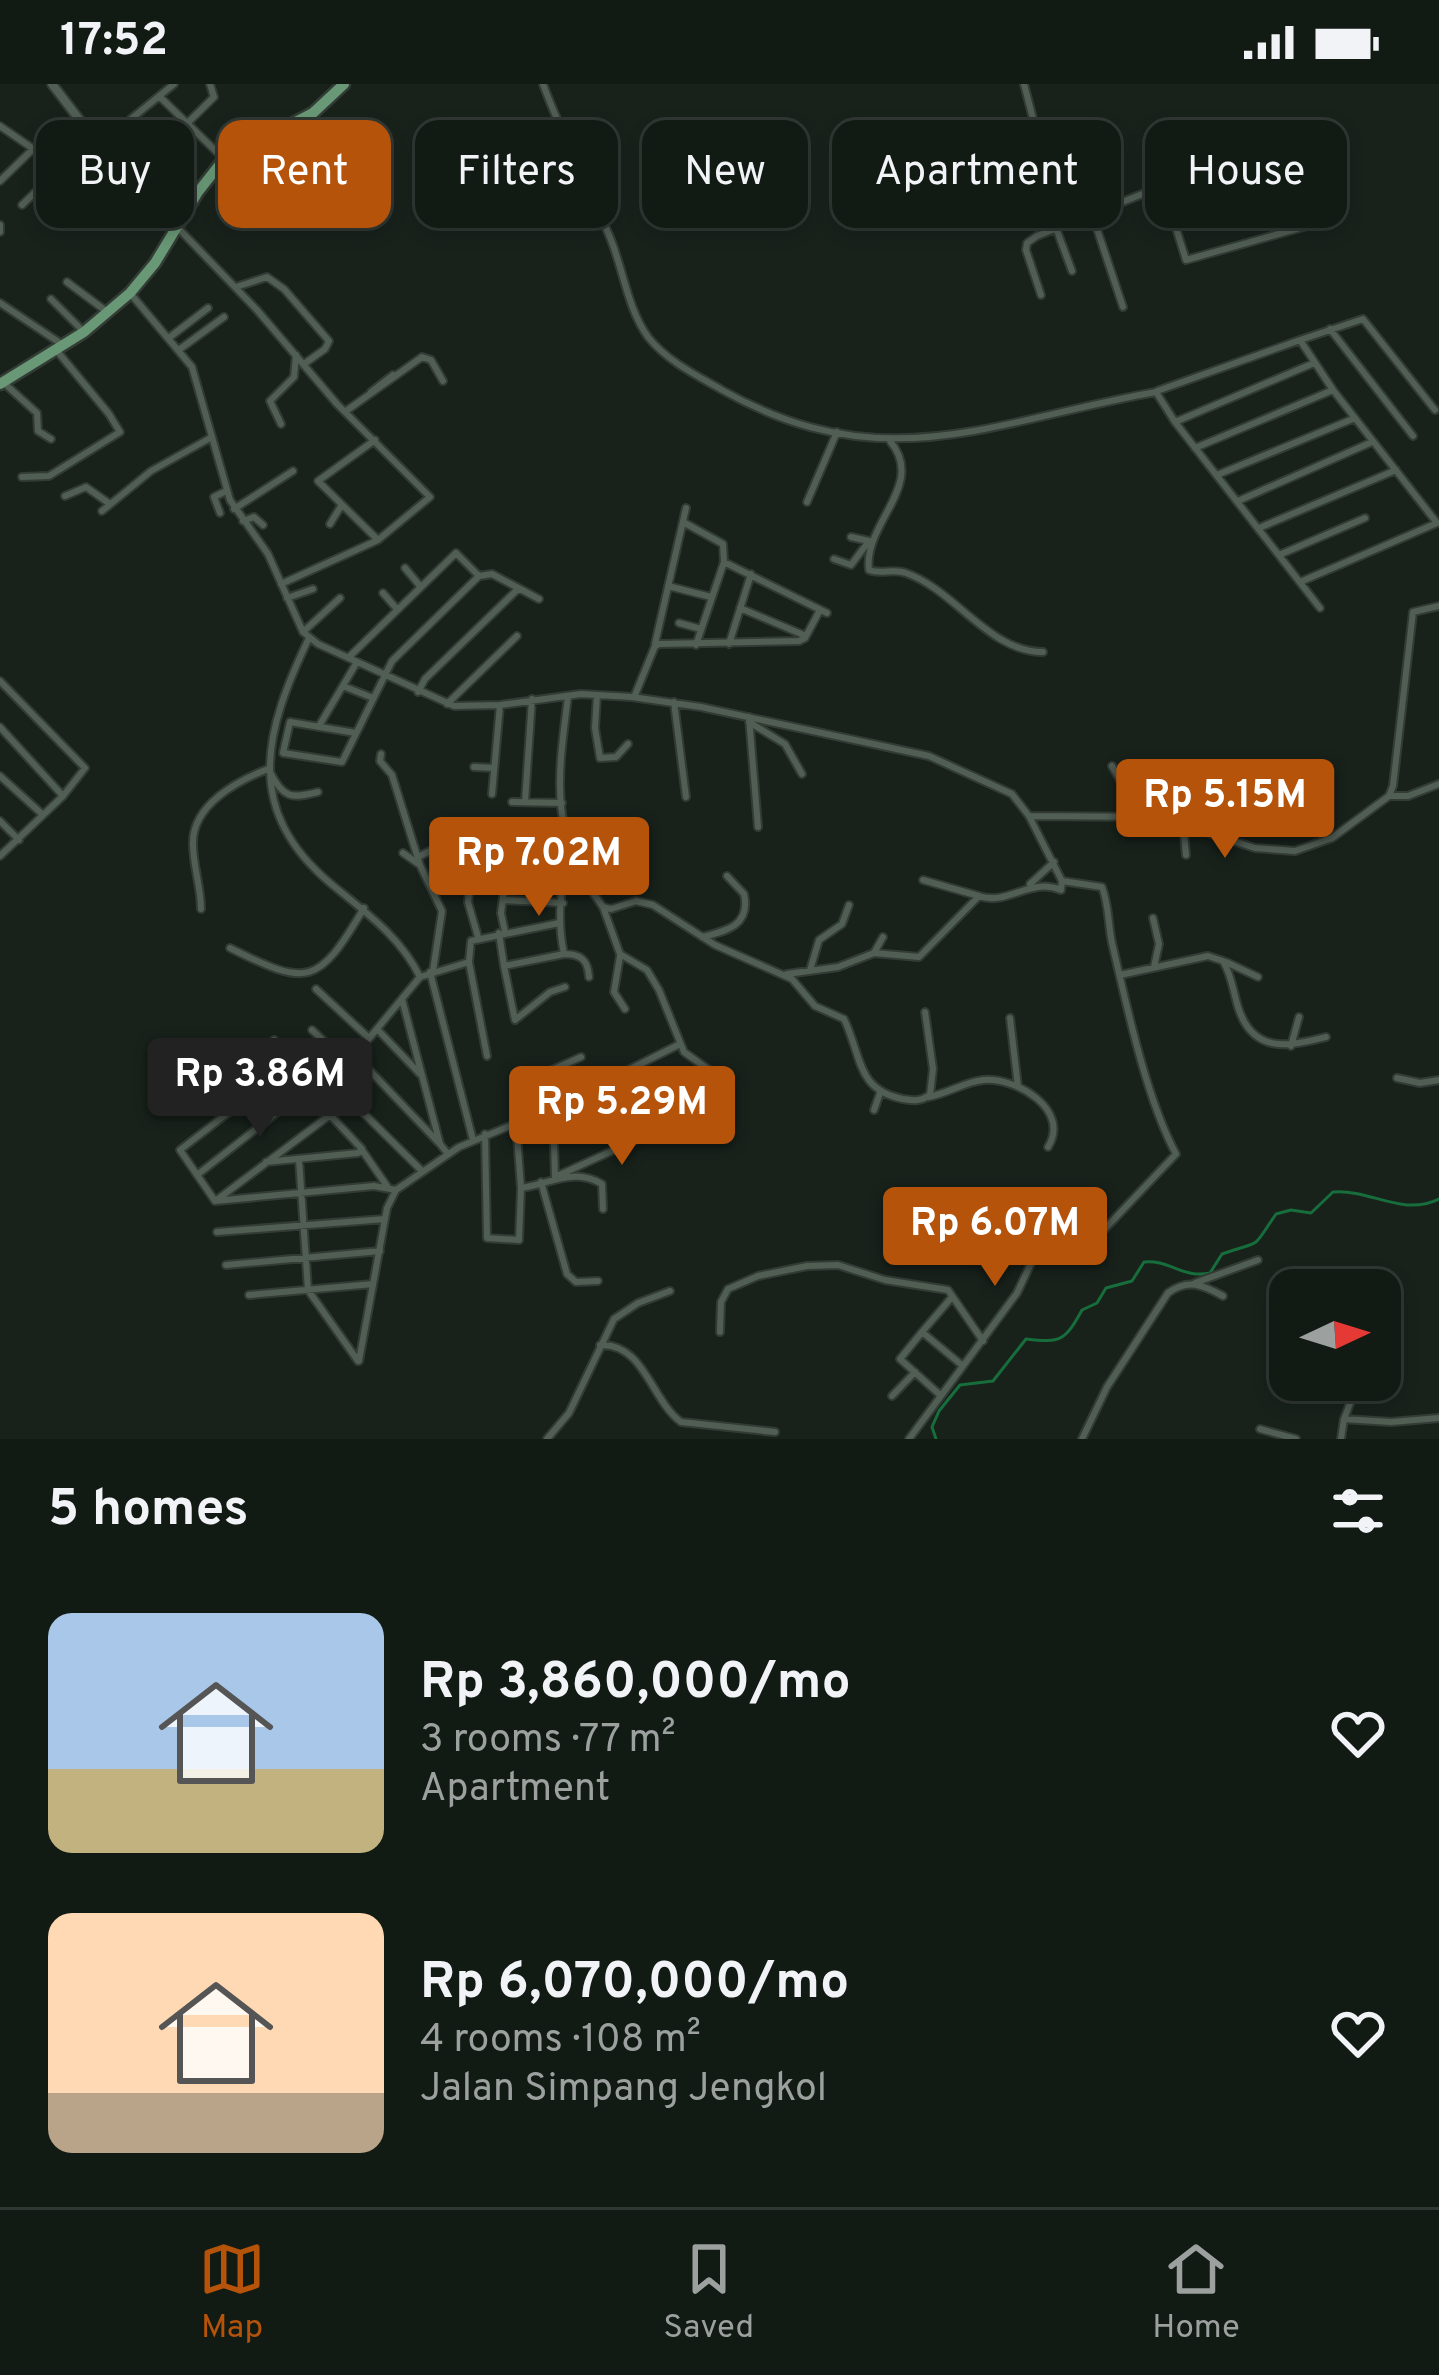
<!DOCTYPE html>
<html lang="en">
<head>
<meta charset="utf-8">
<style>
  body { margin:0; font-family:Overpass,sans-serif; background:#1f2722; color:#f1f3f6; height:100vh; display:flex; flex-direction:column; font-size:45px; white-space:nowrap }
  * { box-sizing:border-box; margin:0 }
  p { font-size:39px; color:#9ca1a0 }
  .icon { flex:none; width:66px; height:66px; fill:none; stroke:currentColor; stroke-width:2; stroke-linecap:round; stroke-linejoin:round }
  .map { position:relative; height:1355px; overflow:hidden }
  .side { display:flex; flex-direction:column; background:#121a14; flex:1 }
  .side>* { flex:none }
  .hud { position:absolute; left:36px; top:36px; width:1368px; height:108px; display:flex; gap:24px }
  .needle { width:78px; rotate:86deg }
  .fabs { position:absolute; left:1269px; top:1185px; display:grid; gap:24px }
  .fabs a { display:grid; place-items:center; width:132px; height:132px; border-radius:24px; background:#121a14; box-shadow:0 6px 18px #0003,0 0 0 3px #313834; font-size:60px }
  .price { position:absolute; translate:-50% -102px; padding:0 27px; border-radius:12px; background:#b45309; color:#fff; font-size:39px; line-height:78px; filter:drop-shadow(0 3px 6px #0008) }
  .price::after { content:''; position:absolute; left:50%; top:72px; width:36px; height:27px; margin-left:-18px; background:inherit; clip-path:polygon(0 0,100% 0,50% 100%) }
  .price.active { background:#222; color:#fff }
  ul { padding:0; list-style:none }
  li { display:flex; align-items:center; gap:36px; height:300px; padding:0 48px }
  li span { display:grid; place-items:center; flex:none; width:336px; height:240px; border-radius:24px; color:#555 }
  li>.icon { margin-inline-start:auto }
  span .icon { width:144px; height:144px; fill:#fffc; stroke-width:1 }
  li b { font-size:51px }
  h2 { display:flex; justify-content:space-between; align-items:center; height:144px; padding:0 48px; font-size:51px }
  .pill { padding:0 42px; border-radius:24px; background:#121a14; box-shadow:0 6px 18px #0003,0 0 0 3px #313834; font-size:42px; line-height:108px }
  .pill.active { background:#b45309; color:#fff }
  .status { display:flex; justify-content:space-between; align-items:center; height:84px; padding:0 60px; background:#121a14; direction:ltr }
  .status svg { height:33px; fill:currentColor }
  .tab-bar { display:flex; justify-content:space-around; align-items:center; height:168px; border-top:3px solid #313834; background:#121a14; font-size:33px; color:#9ca1a0 }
  .tab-bar a { display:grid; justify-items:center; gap:6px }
  .tab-bar .active { color:#b45309 }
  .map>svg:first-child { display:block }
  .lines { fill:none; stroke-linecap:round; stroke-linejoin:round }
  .stream { stroke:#176d3c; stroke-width:3 }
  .minor-casing { stroke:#333b35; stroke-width:10 }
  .tertiary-casing { stroke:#333b35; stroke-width:12 }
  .primary-casing { stroke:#333b35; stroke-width:15 }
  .minor { stroke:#515e54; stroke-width:6 }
  .tertiary { stroke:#515e54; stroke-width:8 }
  .primary { stroke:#699876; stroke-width:10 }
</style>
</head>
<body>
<div class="status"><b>17:52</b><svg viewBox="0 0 49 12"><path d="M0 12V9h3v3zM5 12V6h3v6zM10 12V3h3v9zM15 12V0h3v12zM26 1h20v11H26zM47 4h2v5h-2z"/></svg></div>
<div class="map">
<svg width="1439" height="1355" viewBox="0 0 1439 1355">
  <rect width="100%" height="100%" fill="#18221b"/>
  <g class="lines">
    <path class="stream" d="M936 1355 932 1343 939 1327 960 1301 993 1297 1026 1255C1061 1259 1065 1257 1082 1226L1097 1219 1106 1204 1132 1197 1144 1178C1168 1175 1184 1195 1210 1189L1222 1170C1264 1155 1250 1168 1276 1130L1291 1126 1311 1129 1333 1108C1372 1105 1401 1133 1439 1115"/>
    <defs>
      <path id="minor" d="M543 0C562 52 588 100 609 151 623 183 627 224 648 253 667 277 696 291 722 306 884 397 992 337 1156 308L1175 338 1320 524
        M1024 0 1061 142
        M159 12 224 75
        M131 35 174 0
        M0 42 67 88 97 57
        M160 66 214 13 210 0
        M0 97 33 65
        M22 121 61 83
        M1092 130 1123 223
        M0 141V148
        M1056 144 1072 187
        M1176 144 1186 176 1307 142 1304 105
        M179 145 257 226 337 320 430 413 378 456 281 500
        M67 198 106 227
        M236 203 267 193 284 205 329 257 325 265 304 280
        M130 209 192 283 230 416 268 470 303 548 318 560 454 622 500 621 581 610 632 613 701 623 929 672 1012 710 1029 732 1062 797
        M1041 211 1026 166 1027 159 1037 152 1160 103 1176 144 1304 105 1301 74 1164 114
        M51 215 84 248
        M0 219 63 261
        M1330 245 1413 352
        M170 253 208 224
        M1300 256 1363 235 1435 326
        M180 265 224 233
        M5 300 37 329 38 347 51 355
        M1157 307 1300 256 1333 306 1437 439 1300 498
        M371 308 393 291
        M346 327 422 273 431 276 443 297
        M1175 338 1314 279
        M281 340 270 317 294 293 296 271
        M375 356 318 397 378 456
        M890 357C927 401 863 439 869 486 882 491 893 484 906 489 955 506 989 568 1043 568
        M1195 364 1333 306
        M1217 391 1355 334
        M22 393 49 392 120 348 109 330 57 267
        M65 412 86 403 110 420
        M1238 417 1372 358
        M807 418 837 348
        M234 425 293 387
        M102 427 151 387 212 353
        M220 429 214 413 226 407
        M243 437 254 433 263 441
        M683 438 723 460 724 478
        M330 440 341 422
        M1259 444 1396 386
        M851 453 869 457
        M1279 471 1365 434
        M834 475 851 481 869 457
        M405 484 420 502
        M479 492 492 490 539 515
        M668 502 711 513
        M383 509 396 524
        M287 514 313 505
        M740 524 806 552
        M679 539 701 545
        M303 548 340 514
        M309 554C265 646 242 725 330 799 365 828 400 852 420 893
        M655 560 686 424
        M729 560 751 490
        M696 561 724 478 827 529
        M348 574 456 469 479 492 392 577 342 678 283 669 290 638 356 649
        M0 597 85 684 63 712 0 772
        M343 602 373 614
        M418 608 425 595 518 505
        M597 611 595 644 600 674 616 673 628 660
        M635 611 655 562 659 560 799 557 805 554 820 526
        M568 613C557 698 549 751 603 823L611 825 636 817 653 821 715 861 792 895 815 922 844 935C862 972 856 1006 903 1015 915 1017 921 1017 930 1011L933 985 925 928
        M674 618 686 713
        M447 620 517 552
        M749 633 758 743
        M749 638 785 660 802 690
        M319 642 357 578
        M0 643 63 712
        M381 670 380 677 392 691 420 781 442 827 433 887
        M1112 682 1140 731
        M474 683 494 684
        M270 688C283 714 291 715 318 708
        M0 692 42 730
        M492 710 500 621
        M1389 712H1408L1439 700
        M512 718 562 719
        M525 718 532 615
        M1029 732 1160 733 1255 764 1295 767 1332 754 1389 712 1393 702 1413 528 1439 522
        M0 737 19 756
        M1183 739 1186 771
        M403 769 420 781
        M418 773 436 764
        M571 774C558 801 558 842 564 870 581 870 588 876 589 893
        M507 784 566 786
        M923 796 979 812
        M1030 800 1054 778
        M503 816 563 819
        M603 823 620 870 647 886 659 906 684 968 712 988
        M201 825C201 803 193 782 193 760 192 721 237 697 268 685
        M1153 834 1159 860 1154 883
        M505 848 501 829 511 752
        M499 849 504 882 564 870
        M478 853 468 818 477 752 566 754
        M702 853C727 847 751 841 744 810L727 792
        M230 864C308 903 318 902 364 824
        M874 869 883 853
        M620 872 614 908 625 925
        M1226 878 1258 893
        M504 882 515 936 550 908 565 903
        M810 886 819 856 842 840 849 821
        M430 888 473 1056
        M787 890 838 883 874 869 919 873 979 812C1009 822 1029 793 1061 806L1062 797
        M1120 891 1208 872 1223 877C1232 892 1233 907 1238 923 1253 971 1289 962 1326 953
        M316 905 369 954
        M402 915 440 1060 448 1070
        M1010 934 1018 1003
        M377 945 420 990
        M312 946 347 979
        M274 956 326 1006
        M1291 962 1299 933
        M354 970 439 1059
        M487 972 469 878 471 857 559 839
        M581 973 552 986 555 1093 673 1039
        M1397 994 1420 999 1439 996
        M332 998 422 1087
        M928 1013C947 1010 964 998 983 996 1017 993 1071 1026 1048 1063
        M317 1017 420 893 469 878
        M874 1026 880 1009
        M516 1038 521 1104C550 1100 573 1083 602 1100L603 1125
        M485 1050 487 1154 519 1156 521 1104
        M553 1056 632 1021
        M362 1066 387 1102
        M299 1075 308 1206 358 1277
        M197 1091 306 1006
        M541 1098 567 1190 576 1198 598 1197
        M218 1115 330 1031
        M215 1117 180 1066 286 984 362 1065 358 1069 266 1078
        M215 1117 374 1102 396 1106
        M217 1148 385 1135
        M1005 1155 1035 1169
        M226 1181 380 1167
        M1195 1199 1258 1176
        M249 1211 373 1200
        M952 1213 922 1248 963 1282
        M720 1248 721 1218 728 1205 758 1192 807 1182 838 1181 885 1196 948 1206 983 1257
        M922 1248 900 1275 939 1310
        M600 1261C644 1259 651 1316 681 1338L775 1348
        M1380 1264 1388 1253
        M359 1277 387 1124 396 1106 459 1063 551 1025 680 960
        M892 1312 915 1288
        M1344 1335 1359 1296
        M1260 1345 1296 1355
        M547 1355 569 1329 614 1235 638 1219 670 1207
        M909 1355 1017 1209 1044 1152 1099 1151 1176 1070C1146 1014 1127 923 1112 859 1108 840 1109 821 1102 803L1062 797
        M1082 1355 1107 1303 1168 1209C1188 1194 1203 1201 1223 1212
        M1341 1355 1344 1335 1391 1338 1439 1334"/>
      <path id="tertiary" d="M52 0 92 52 183 131"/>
      <path id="primary" d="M0 300 84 248 130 209 155 179 198 108 224 75 313 29 344 0"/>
    </defs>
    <use href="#minor" class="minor-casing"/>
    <use href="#tertiary" class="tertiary-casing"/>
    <use href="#primary" class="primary-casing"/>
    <use href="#minor" class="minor"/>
    <use href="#tertiary" class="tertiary"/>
    <use href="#primary" class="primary"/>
  </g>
</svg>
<div class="fabs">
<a><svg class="needle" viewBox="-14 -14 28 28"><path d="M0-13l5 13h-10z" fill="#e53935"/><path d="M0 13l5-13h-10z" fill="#9ca1a0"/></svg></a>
</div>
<b class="price" style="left:1225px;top:777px">Rp 5.15M</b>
<b class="price" style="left:539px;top:835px">Rp 7.02M</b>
<b class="price active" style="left:260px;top:1056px">Rp 3.86M</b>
<b class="price" style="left:622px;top:1084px">Rp 5.29M</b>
<b class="price" style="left:995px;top:1205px">Rp 6.07M</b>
<div class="hud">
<a class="pill">Buy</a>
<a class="pill active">Rent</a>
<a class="pill">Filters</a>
<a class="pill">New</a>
<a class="pill">Apartment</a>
<a class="pill">House</a>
</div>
</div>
<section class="side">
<h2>5 homes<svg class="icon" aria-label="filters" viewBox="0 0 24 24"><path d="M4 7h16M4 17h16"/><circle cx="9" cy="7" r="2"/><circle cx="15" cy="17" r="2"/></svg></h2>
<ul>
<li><span style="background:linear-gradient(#a9c7e8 65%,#c2b280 0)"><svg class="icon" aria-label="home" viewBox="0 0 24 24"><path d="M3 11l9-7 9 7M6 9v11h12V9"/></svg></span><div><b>Rp 3,860,000/mo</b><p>3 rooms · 77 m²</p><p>Apartment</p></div><svg class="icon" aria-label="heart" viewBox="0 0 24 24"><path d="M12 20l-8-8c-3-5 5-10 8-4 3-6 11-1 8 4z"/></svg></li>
<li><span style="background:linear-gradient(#ffd9b3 75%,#b9a48a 0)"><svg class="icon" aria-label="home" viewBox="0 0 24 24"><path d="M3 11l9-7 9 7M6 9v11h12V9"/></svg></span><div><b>Rp 6,070,000/mo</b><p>4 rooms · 108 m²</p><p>Jalan Simpang Jengkol</p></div><svg class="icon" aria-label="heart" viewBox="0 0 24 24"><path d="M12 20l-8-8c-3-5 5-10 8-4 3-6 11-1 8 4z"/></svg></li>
</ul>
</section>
<nav class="tab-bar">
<a class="active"><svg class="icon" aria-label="map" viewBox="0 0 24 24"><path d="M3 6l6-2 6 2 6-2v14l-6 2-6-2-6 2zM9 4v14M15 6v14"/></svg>Map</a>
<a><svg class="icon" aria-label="saved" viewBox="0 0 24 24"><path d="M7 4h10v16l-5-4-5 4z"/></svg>Saved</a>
<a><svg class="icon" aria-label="home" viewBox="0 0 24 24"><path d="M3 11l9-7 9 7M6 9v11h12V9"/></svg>Home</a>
</nav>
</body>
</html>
